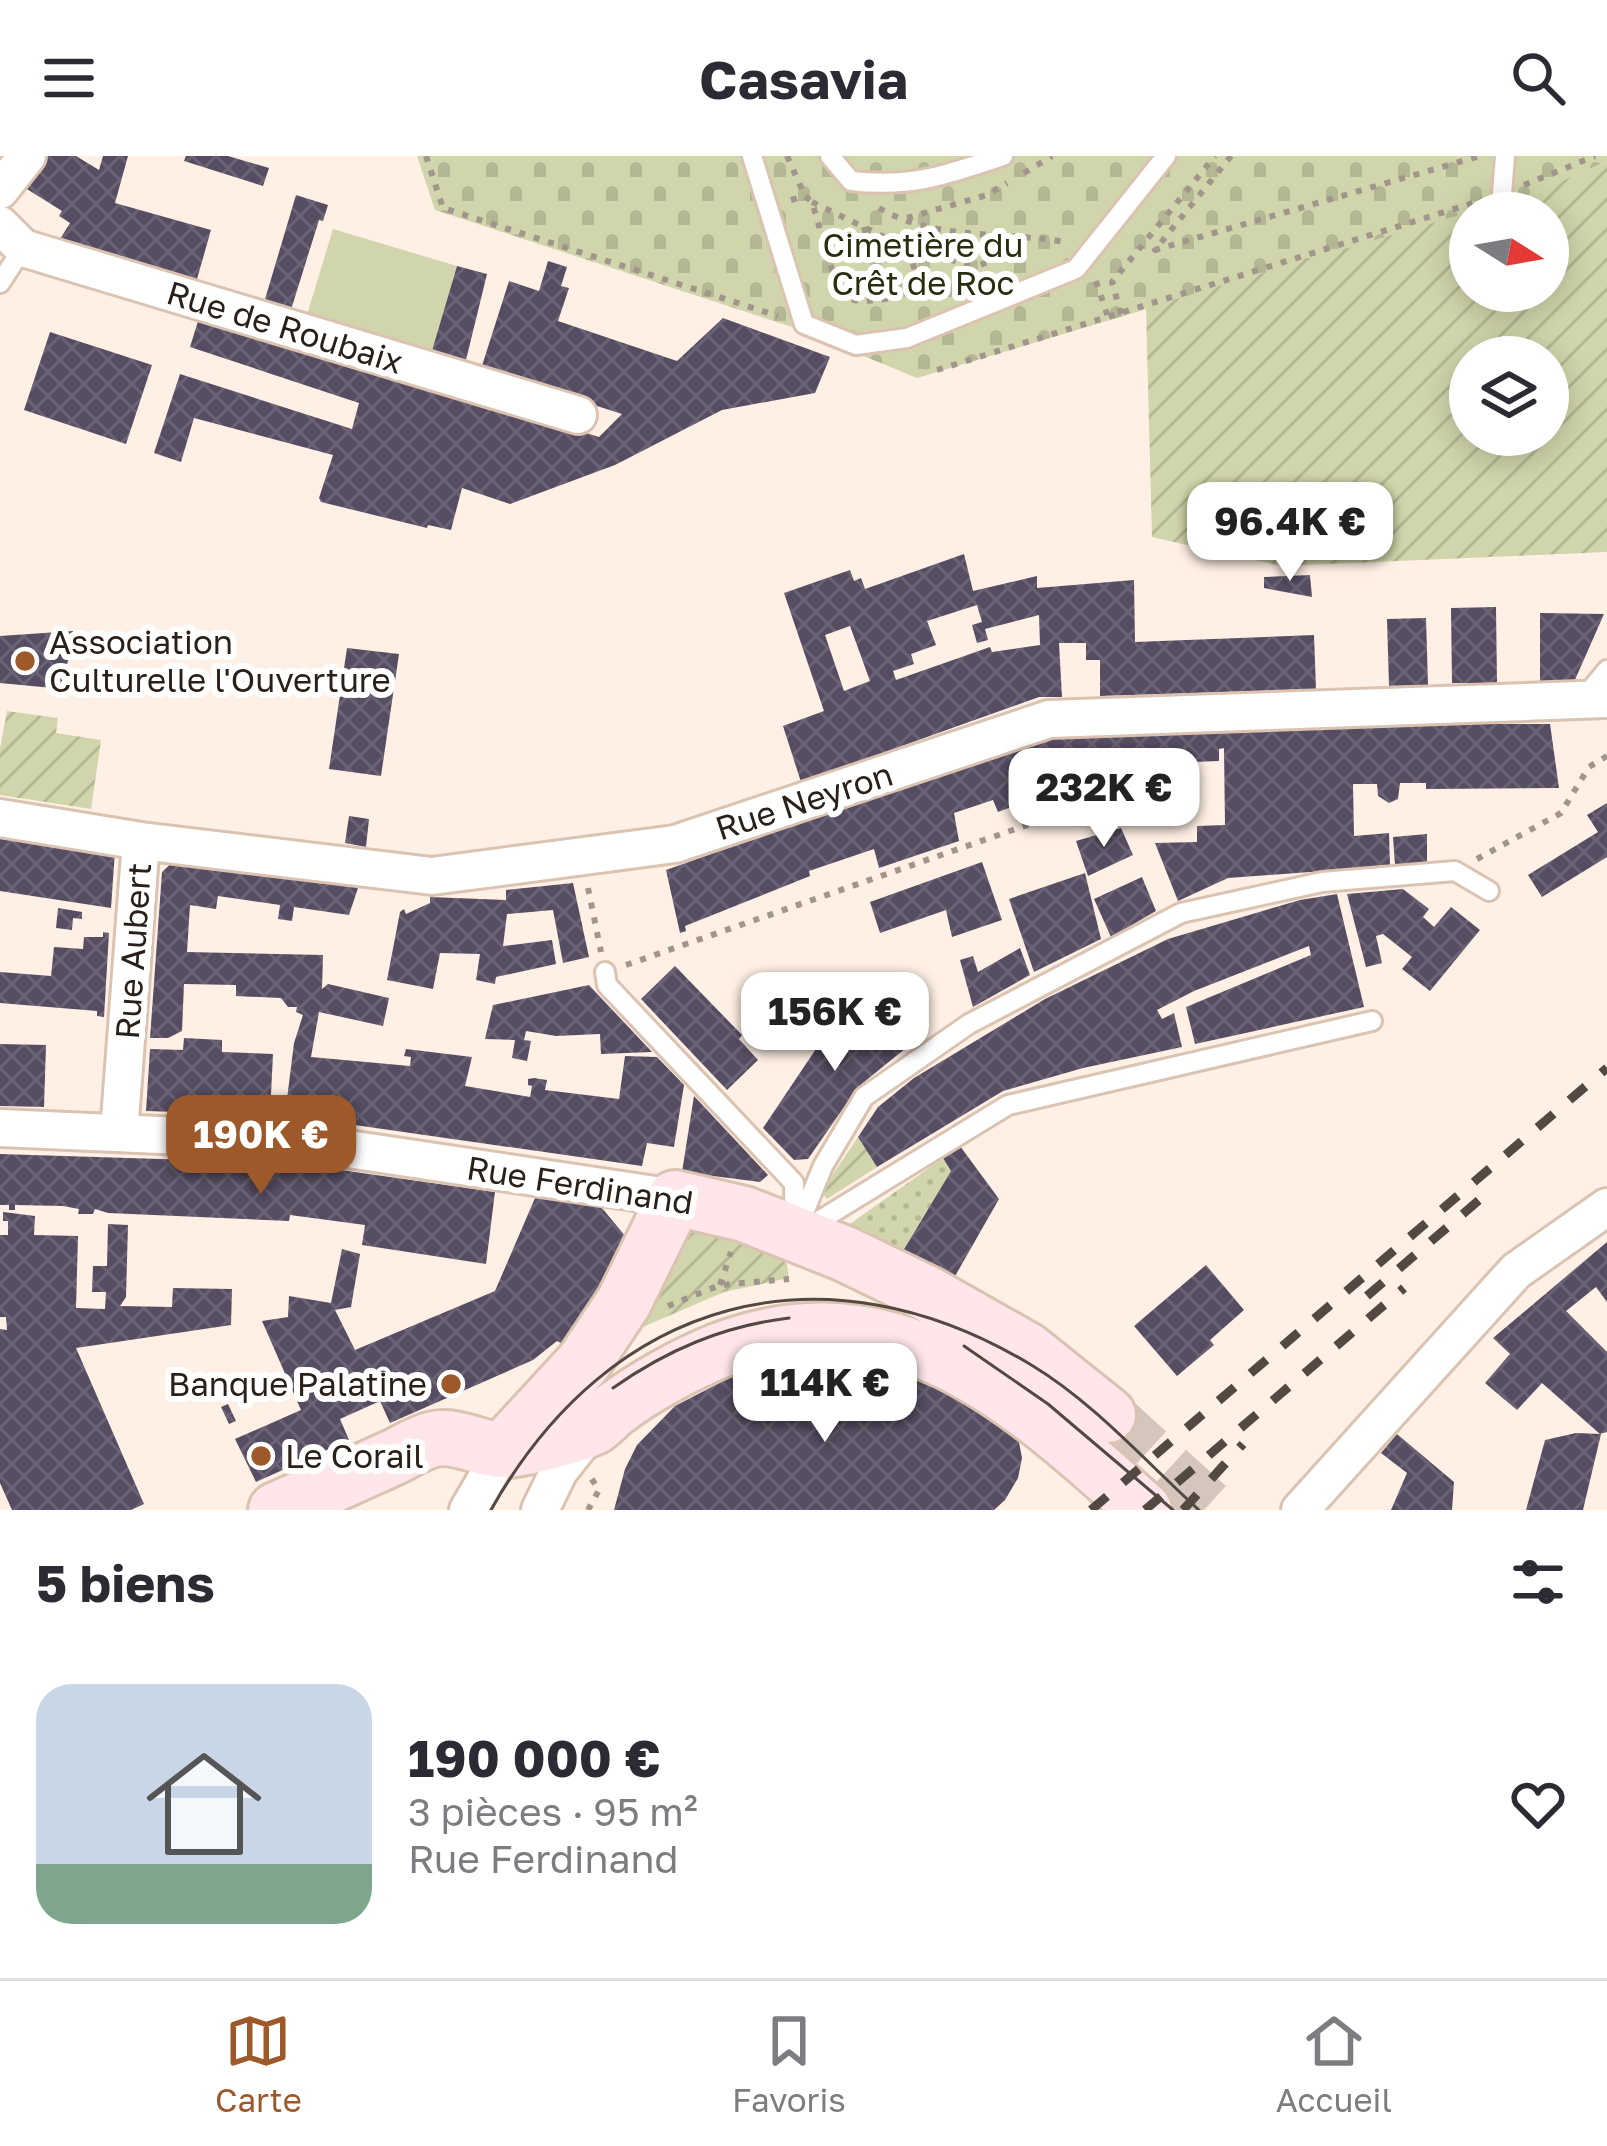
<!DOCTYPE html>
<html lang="fr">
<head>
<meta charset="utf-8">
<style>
  body { margin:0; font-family:"Golos Text",sans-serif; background:#f2f2f3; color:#2b2b33; height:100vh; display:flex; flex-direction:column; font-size:45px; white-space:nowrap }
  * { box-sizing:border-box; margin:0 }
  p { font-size:39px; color:#7c7c81 }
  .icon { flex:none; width:66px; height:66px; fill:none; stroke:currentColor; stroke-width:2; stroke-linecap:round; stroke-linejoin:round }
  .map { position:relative; height:1354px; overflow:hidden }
  .details { display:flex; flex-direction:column; background:#fff; flex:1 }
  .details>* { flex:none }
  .needle { width:78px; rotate:101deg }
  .buttons { position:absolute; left:1449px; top:36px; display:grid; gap:24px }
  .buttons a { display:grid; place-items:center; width:120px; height:120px; border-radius:50%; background:#fff; box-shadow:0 6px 30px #0003; font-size:60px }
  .price { position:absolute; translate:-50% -102px; padding:0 27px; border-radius:24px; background:#fff; color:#222; font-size:39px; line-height:78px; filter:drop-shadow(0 3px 6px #0008) }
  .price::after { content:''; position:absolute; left:50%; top:72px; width:36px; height:27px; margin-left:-18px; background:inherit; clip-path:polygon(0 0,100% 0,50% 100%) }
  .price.on { background:#9d592a; color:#fff }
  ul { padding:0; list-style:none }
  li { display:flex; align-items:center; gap:36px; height:300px; padding:0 36px }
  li+li { border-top:3px solid #e1e1e2 }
  li span { display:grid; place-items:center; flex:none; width:336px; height:240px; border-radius:36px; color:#555 }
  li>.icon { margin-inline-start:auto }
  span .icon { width:144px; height:144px; fill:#fffc; stroke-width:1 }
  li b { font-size:51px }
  h2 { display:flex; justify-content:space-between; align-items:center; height:144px; padding:0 36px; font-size:51px }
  header { display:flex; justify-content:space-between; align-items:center; height:156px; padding:0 36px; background:#fff; font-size:54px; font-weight:700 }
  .tab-bar { display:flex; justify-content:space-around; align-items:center; height:168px; border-top:3px solid #e1e1e2; background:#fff; font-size:33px; color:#7c7c81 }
  .tab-bar a { display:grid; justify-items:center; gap:6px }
  .tab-bar .on { color:#9d592a }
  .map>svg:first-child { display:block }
  .grass { fill:url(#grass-dots) }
  .cemetery { fill:url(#cemetery-stones) }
  .garden { fill:url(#garden-furrows); fill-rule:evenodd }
  .pitch { fill:#d1d5ab }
  .building { fill:url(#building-cross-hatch); fill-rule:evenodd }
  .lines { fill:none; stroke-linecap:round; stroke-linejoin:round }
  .secondary-tunnel { stroke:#d4c6bc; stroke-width:54; stroke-dasharray:54 27; stroke-linecap:butt }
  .service-casing { stroke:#dbc3b2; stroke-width:24 }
  .minor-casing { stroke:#dbc3b2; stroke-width:42 }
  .secondary-casing { stroke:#dbc3b2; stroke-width:60 }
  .path { stroke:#a2958c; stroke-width:6; stroke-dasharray:6 9; stroke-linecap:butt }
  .service { stroke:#fff; stroke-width:18 }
  .minor { stroke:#fff; stroke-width:36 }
  .secondary { stroke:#fee6ea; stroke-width:54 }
  .tram { stroke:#534942; stroke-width:3 }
  .rail { stroke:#534942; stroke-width:9; stroke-dasharray:21 21; stroke-linecap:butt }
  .poi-dot { fill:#9d592a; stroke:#fff; stroke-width:4.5 }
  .labels { text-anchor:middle; stroke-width:12; stroke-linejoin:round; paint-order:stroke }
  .park-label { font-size:33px; fill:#2a2c0e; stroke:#fff }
  .street-label { font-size:33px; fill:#29201a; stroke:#fff }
  .poi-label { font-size:33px; fill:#29201a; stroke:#fff; text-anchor:start }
</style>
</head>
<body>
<header><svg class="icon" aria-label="menu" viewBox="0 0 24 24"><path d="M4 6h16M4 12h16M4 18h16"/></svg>Casavia<svg class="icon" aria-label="search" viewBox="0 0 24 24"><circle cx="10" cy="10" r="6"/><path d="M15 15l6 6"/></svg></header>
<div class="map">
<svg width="1607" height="1354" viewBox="0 0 1607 1354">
  <defs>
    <pattern id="grass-dots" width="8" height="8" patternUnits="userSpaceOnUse" patternTransform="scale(3)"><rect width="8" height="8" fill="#d1d5ab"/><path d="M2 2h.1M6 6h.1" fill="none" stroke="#b3b793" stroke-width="1.8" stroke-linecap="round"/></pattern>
    <pattern id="cemetery-stones" width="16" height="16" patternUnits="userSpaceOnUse" patternTransform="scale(3)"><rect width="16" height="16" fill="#d1d5ab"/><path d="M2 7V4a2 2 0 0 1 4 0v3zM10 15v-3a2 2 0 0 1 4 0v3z" fill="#b3b793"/></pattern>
    <pattern id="garden-furrows" width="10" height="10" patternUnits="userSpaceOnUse" patternTransform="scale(3)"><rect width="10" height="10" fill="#d1d5ab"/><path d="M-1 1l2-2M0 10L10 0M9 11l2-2" fill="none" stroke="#b3b793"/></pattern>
    <pattern id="building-cross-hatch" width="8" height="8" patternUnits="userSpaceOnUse" patternTransform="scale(3)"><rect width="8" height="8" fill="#564d62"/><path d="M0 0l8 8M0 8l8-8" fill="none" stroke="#6b6374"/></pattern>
  </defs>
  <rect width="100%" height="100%" fill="#fff0e5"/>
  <path class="grass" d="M943 1002 951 1015 900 1100 847 1070Z"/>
  <path class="cemetery" d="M417 0H1607V5L1541 35 917 222 798 173 435 54Z"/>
  <path class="garden" d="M1607 5V396L1281 410 1152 381 1146 152 1540 35ZM1470 57H1548V135H1470ZM1470 201H1548V279H1470Z
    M7 555 58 562 56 577 101 584 91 653 0 639V593Z
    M858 981 877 1011 827 1043 821 1036Z
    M688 1072 755 1085 787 1108 789 1122 724 1136 636 1174Z"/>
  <path class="pitch" d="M333 73 457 110 431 198 306 162Z"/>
  <path class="building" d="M36 0H76L99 14 103 0H128L115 47 211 74 195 130 57 88 70 67 59 60 62 55 22 30Z
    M186 0H228L269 12 263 30 184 5Z
    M296 39 328 49 323 65 319 64 290 157 263 150Z
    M548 105 567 111 561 130 569 132 558 165 677 205 723 162 830 201 815 237 722 254 615 309 510 348 462 332 451 374 428 369 427 372 321 346 319 342 333 299 194 262 181 306 154 297 180 218 352 273 359 247 190 191 199 162 268 176 599 281 622 258 481 213 509 125 539 135Z
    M457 110 487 118 465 208 431 198Z
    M50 176 152 209 126 288 24 254Z
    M964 398 973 435 1037 420V432L1134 424 1135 486 1314 479 1316 533 1100 540V504H1086V487H1059L1062 541H1039L801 626 783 570 824 555 784 437 850 414 854 425 861 422 865 433ZM977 449 982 466 972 469 977 487 988 484 985 473 1039 459 1040 489 992 496 990 491 896 524 893 515 914 508 911 498 936 489 927 465ZM850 470 870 525 844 535 825 479Z
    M1310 419 1312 441 1264 432V421Z
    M1496 451 1497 527H1452L1451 452Z
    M1540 457 1604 458 1574 526H1540Z
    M1426 462 1428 529 1389 530 1387 463Z
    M73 475 63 533 0 527V480Z
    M347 492 399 498 381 620 329 613Z
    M1425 568H1550L1559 632 1426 633V627H1400L1398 643 1389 647 1378 640 1377 628H1353L1354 680 1389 677 1390 710 1228 722 1178 745 1155 687 1197 686V670L1225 669 1224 592 1219 593V605L1167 607 1169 624 1103 626 1102 607 1057 609 1068 647 1053 653 1051 636 998 656 993 644 954 657 959 685 879 712 874 693 809 715 810 720 685 770 686 775 680 777 666 714 1050 578Z
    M1607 647V701L1542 741 1528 719 1598 676 1587 659Z
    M349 660 369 663 366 691 345 687Z
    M1121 672 1133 699 1088 720 1076 685Z
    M0 678 115 695 111 752 0 735Z
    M1427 678V707L1395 709 1393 681Z
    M176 703 359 729 349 759 294 751 292 765 278 763 280 749 218 740 216 753 190 749 187 796 323 799 322 833 328 828 389 842 383 870 319 856 311 901 410 910 411 901 404 900 406 893 472 901 465 930 530 941 532 930 528 929V923L534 922 547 924 545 934 619 943 625 900 657 901 684 929 674 991 647 987 642 1010 285 959 294 887 303 859 296 856 297 851H288L281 842 236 840V829L184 828 182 875 168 882H150L162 716Z
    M982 706 1002 764 952 781 946 754 880 777 870 746Z
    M1085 717 1101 783 1034 816 1009 743Z
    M1142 721 1156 755 1111 781 1094 743Z
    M573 727 589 801 563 807 553 754 507 758 503 790 552 784 556 808 496 821 495 828 476 824 480 798 440 797 433 833 387 824 400 756 404 753 406 758 430 747V741L506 744V734Z
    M1403 733 1429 753 1423 761 1434 771 1451 751 1480 774 1430 835 1402 813 1412 801 1383 778 1376 780 1382 807 1366 811 1347 738Z
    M1337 738 1364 851 1195 888 1186 851 1311 799 1309 790 1194 835 1157 854 1162 863 1174 857 1182 891 1083 912 1003 935 877 1011 858 981 878 951 914 922 1045 843 1168 783 1300 744Z
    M58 752 82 756V763L73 762 72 774 56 772Z
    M103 776 109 777 104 861 97 860V855L0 847V816L51 820 54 791 83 793 84 781H103Z
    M1020 792 1030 819 973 851 960 804 973 800 978 816Z
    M675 810 742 879 739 883 758 904 727 934 641 843Z
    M589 829 652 896 601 898 600 878 556 880 526 875 524 884 531 885 527 905 512 902 515 884 485 883 493 849Z
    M895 830 912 887 858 931 808 1003 794 1004 763 972 824 881 810 859 843 836 857 860 838 873 851 891 896 856 894 852 885 855 880 837Z
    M184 882 222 884V896L273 898 270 959 146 955 150 893 183 894Z
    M0 888 46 889 44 951 0 950Z
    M694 940 768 1019 760 1026 682 1016Z
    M960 990 999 1043 950 1129 900 1100 951 1015 943 1002Z
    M0 998 292 1007 495 1036 486 1108 362 1089 365 1069 290 1059 289 1065 108 1057 95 1053 93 1058H78L79 1053 63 1050 15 1049V1054H9V1049H0Z
    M535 1042 597 1046 626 1081 572 1193 557 1185 533 1204 390 1267 380 1245 340 1263 349 1284 256 1326 235 1283 301 1254 262 1165 288 1161 289 1140 331 1147 342 1093 360 1098 351 1151 335 1154 355 1194 495 1135Z
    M3 1056 35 1060 34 1079 78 1080 76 1152 105 1153 106 1136H92L93 1110H107L108 1068 128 1069 126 1141 120 1150 172 1151 173 1132 232 1133 231 1169 76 1192 144 1348 131 1354H12L0 1327V1173L7 1174 6 1161H0V1079H8V1065H3Z
    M1607 1086V1146L1596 1131 1566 1155 1607 1196V1276L1600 1278 1542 1227 1517 1254 1485 1227 1510 1198 1493 1182Z
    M1206 1109 1244 1154 1210 1184 1214 1189 1177 1220 1134 1170Z
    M839 1201H862L996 1251 1018 1281 1022 1302 1018 1322 1005 1344 994 1354H614L625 1313 637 1289 675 1250 735 1219Z
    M228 1248 236 1265 229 1268 221 1251Z
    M1576 1277 1601 1278 1583 1354H1526L1545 1284Z
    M1397 1278 1454 1326 1452 1354H1391L1407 1317 1381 1297Z"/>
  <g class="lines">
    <path class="secondary-tunnel" d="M1108 1259 1212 1354"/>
    <defs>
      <path id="service" d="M752 0 804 168 856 189 907 182 1076 113 1166 0
        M830 0 851 25C911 32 947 19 1003 0
        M1502 38 1505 0
        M0 127 23 92
        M1584 542 1607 514
        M605 816 607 829 794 1027 795 1070
        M809 1071 1008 949 1372 865
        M796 1076 823 1010 864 941 969 868 1181 757 1322 726 1455 715 1489 735"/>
      <path id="minor" d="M0 34 27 0
        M0 69 23 92 578 259
        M0 662 141 685 432 720 675 688 1049 563 1607 543
        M0 972 295 985 675 1042
        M119 977 141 685
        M468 1354 503 1294
        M540 1354 559 1315 593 1272
        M1300 1354 1516 1115 1607 1051"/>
      <path id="secondary" d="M503 1294 584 1206 624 1146 675 1042 744 1058 843 1097 928 1138 1027 1194 1108 1259
        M276 1354C315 1337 354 1319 392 1302 405 1296 420 1286 434 1283 459 1278 482 1295 506 1294 524 1293 578 1279 594 1271 601 1267 608 1258 615 1253 644 1231 684 1209 718 1195 895 1126 1022 1245 1144 1354"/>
    </defs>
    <use href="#service" class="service-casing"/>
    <use href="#minor" class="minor-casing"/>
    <use href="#secondary" class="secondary-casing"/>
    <path class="path" d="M426 0 443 52 778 160
      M787 0 805 40
      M1231 0 1155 94 1480 0
      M1024 17 1052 0
      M1524 29 1595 0
      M791 44 805 40 812 46 840 141C887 156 944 122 988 106
      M812 46 909 93 975 110
      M879 52C935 85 1005 75 1065 86
      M907 62 987 39 1007 27
      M864 71 882 142
      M909 93 919 130
      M1096 125 1108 161
      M1121 158 1112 126 1215 0
      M937 214 1483 44
      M1477 703 1561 657 1589 611 1607 600
      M588 732 601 796
      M626 809 1070 654
      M720 1129 731 1096
      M668 1150 720 1129 789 1123
      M588 1354 599 1334 591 1322"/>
    <use href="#service" class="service"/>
    <use href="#minor" class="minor"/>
    <use href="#secondary" class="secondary"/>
    <path class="tram" d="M964 1190 1048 1248 1173 1354
      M613 1232C667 1194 723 1170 789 1162
      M491 1354C610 1141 824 1083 1033 1210 1094 1247 1146 1306 1199 1354"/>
    <path class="rail" d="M1367 1140 1485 1039
      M1091 1354 1607 912
      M1145 1354 1404 1132
      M1183 1354 1243 1288"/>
  </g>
  <g class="poi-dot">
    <circle cx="25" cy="505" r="12"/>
    <circle cx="451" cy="1228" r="12"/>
    <circle cx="261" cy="1300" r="12"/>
  </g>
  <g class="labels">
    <g class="park-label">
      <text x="923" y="101">Cimetière du<tspan x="923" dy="38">Crêt de Roc</tspan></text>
    </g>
    <g class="street-label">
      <text transform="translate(285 171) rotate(17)" y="12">Rue de Roubaix</text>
      <text transform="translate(804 645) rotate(-18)" y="12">Rue Neyron</text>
      <text transform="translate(133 795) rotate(-86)" y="12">Rue Aubert</text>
      <text transform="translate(580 1029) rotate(9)" y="12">Rue Ferdinand</text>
    </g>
    <g class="poi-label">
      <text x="49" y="498">Association<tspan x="49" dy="38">Culturelle l'Ouverture</tspan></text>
      <text x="427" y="1240" text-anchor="end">Banque Palatine</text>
      <text x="285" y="1312">Le Corail</text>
    </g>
  </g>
</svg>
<div class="buttons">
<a><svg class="needle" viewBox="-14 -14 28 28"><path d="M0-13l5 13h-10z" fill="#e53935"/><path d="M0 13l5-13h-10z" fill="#7c7c81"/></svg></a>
<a><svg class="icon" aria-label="layers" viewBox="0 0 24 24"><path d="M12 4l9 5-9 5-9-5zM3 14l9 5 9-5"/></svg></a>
</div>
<b class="price" style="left:1290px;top:428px">96.4K €</b>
<b class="price" style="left:1104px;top:694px">232K €</b>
<b class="price" style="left:835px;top:918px">156K €</b>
<b class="price on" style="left:261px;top:1041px">190K €</b>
<b class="price" style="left:825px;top:1289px">114K €</b>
</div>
<section class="details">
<h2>5 biens<svg class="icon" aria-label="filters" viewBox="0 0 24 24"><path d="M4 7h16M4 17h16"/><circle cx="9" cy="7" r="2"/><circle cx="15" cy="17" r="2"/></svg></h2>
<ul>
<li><span style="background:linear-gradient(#c9d6e8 75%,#7fa58c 0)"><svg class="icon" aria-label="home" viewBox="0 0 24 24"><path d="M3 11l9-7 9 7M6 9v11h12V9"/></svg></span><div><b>190 000 €</b><p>3 pièces · 95 m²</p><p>Rue Ferdinand</p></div><svg class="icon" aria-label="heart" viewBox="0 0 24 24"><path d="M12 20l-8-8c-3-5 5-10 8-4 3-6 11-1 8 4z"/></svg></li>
</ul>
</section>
<nav class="tab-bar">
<a class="on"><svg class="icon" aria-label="map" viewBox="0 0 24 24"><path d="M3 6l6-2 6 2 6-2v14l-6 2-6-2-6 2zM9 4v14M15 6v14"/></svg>Carte</a>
<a><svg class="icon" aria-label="saved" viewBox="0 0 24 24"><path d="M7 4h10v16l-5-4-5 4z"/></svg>Favoris</a>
<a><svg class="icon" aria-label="home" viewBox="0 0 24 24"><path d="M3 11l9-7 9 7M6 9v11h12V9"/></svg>Accueil</a>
</nav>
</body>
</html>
